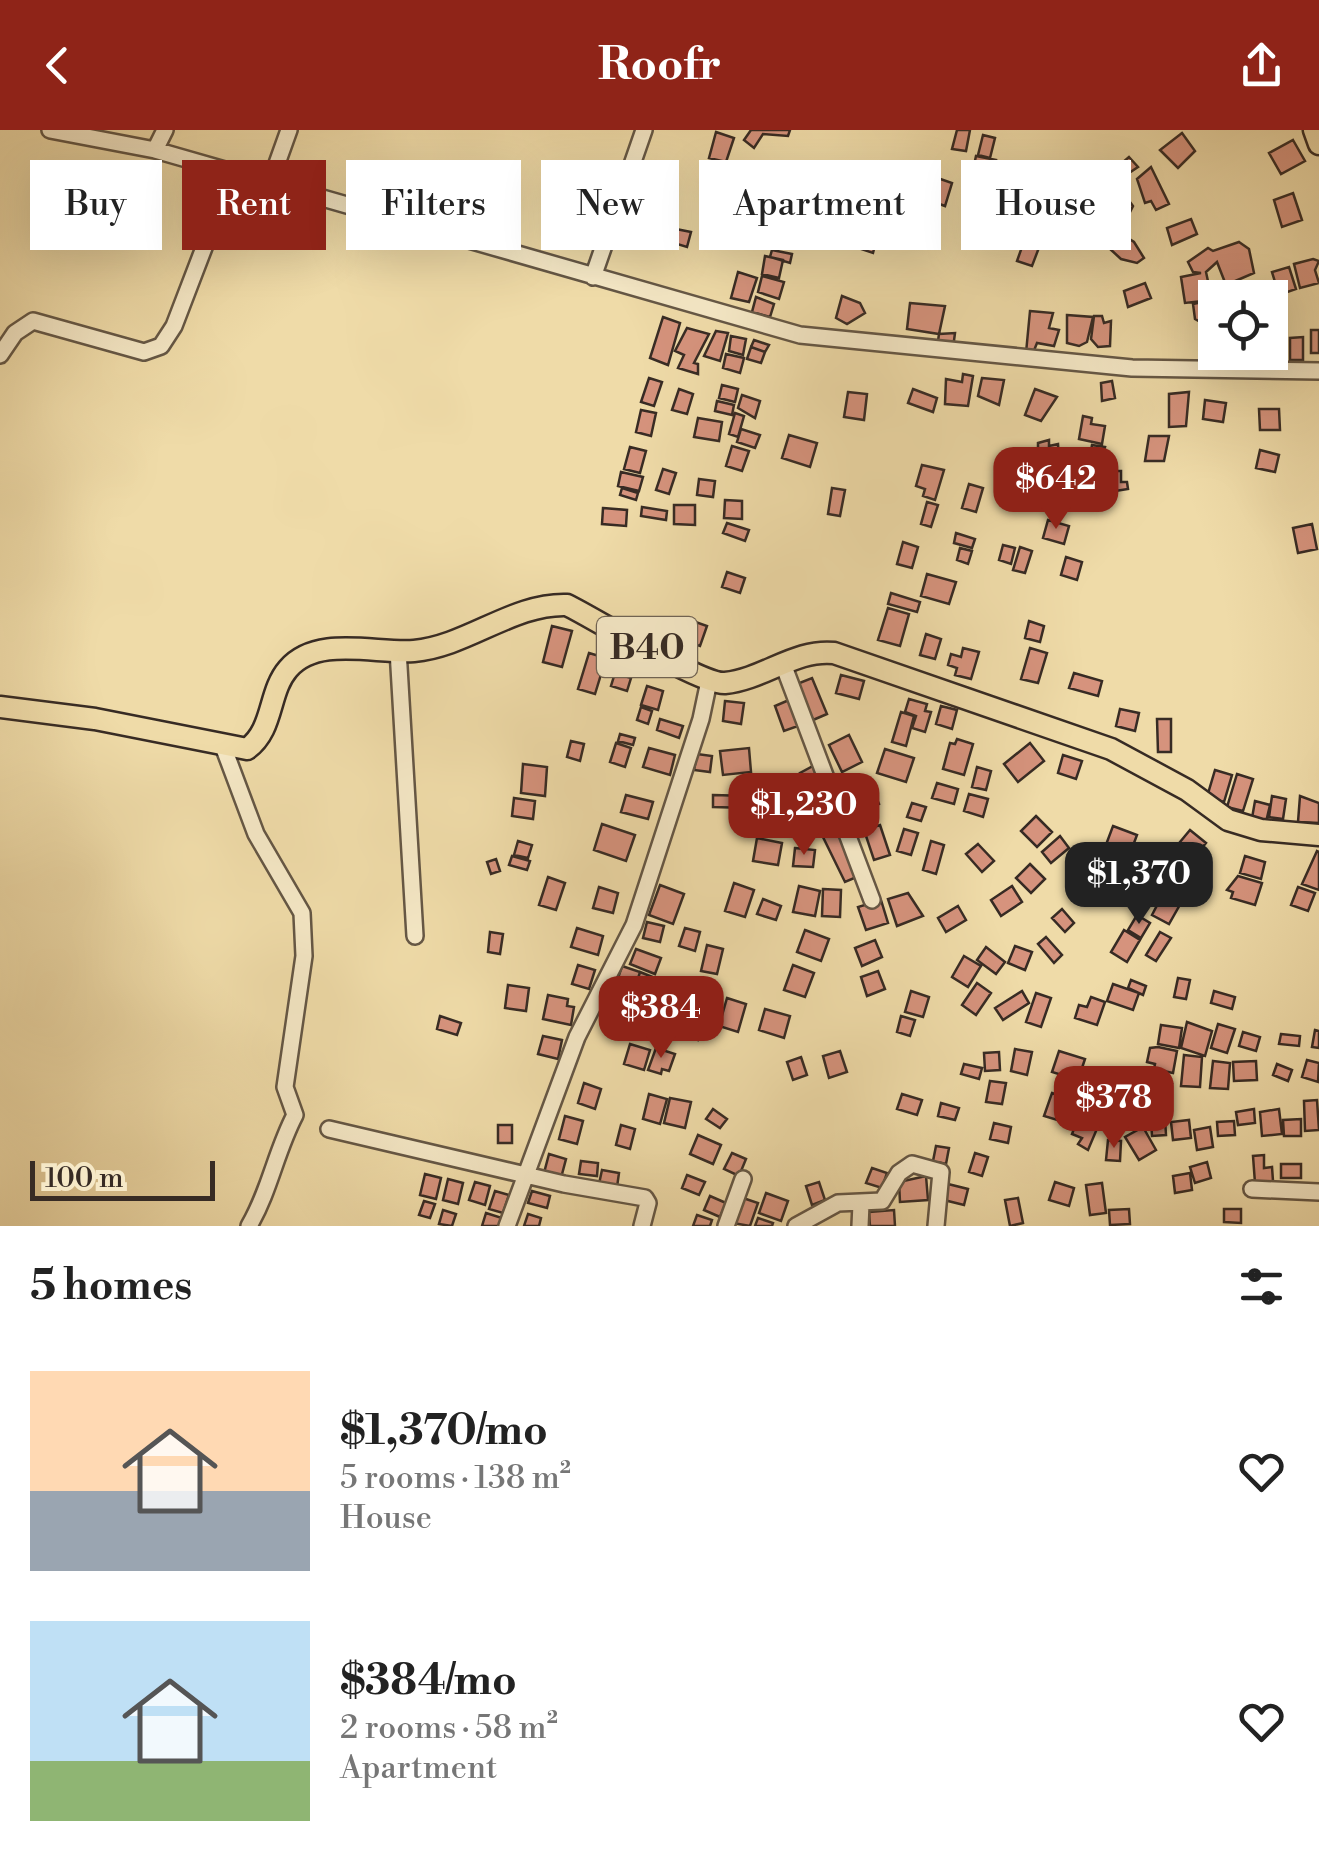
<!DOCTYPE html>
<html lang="en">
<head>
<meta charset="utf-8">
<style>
  body { margin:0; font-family:"Libre Bodoni",serif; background:#f2f2f2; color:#222; height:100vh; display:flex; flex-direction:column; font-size:38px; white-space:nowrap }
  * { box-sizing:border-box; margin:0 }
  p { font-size:32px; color:#767676 }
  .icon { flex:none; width:55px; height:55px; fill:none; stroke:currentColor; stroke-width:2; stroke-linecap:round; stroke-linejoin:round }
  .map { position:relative; height:1096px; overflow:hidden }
  .details { display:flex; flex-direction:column; background:#fff; flex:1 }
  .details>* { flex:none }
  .banner { position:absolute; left:30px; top:30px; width:1260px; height:90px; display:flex; gap:20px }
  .tools { position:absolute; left:1198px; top:150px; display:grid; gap:20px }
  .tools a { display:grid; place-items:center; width:90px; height:90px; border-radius:0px; background:#fff; box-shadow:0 10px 40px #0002; font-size:50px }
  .scale { position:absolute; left:30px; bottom:25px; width:185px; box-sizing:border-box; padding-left:10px; border:5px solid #372b24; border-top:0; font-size:28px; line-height:35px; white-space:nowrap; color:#372b24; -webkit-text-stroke:8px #f5e8c6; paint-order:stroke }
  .price { position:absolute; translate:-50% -85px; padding:0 22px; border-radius:20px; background:#8f2418; color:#fff; font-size:32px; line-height:65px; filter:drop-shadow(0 2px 5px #0008) }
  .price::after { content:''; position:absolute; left:50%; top:60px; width:30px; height:22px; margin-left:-15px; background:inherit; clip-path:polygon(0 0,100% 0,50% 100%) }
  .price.on { background:#222; color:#fff }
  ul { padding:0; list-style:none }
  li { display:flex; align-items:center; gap:30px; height:250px; padding:0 30px }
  li span { display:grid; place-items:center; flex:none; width:280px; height:200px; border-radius:0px; color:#555 }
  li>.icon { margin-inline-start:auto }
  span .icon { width:120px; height:120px; fill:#fffc; stroke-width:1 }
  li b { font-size:42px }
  h2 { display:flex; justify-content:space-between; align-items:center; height:120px; padding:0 30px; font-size:42px }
  .chip { padding:0 35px; border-radius:0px; background:#fff; box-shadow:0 10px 40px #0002; font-size:35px; line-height:90px }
  .chip.on { background:#8f2418; color:#fff }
  header { display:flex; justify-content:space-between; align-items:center; height:130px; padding:0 30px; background:#8f2418; color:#fff; font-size:45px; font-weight:700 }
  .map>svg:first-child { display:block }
  .building { fill:#d6937d; stroke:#372b24; stroke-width:2.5 }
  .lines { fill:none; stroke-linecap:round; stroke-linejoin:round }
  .minor-casing { stroke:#655745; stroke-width:20 }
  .major-casing { stroke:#372b24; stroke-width:25 }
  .minor { stroke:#f5e8c6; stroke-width:15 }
  .major { stroke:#efdba8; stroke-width:20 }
  .labels { text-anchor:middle; stroke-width:8; stroke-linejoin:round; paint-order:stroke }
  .shield { fill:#f5e8c6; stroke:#706455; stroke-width:2.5 }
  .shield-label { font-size:35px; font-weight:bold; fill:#372b24 }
</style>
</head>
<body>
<header><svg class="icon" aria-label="back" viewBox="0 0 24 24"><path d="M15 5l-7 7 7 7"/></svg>Roofr<svg class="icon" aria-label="share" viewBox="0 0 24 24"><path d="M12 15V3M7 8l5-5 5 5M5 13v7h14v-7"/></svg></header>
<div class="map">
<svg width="1319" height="1096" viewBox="0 0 1319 1096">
  <rect width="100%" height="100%" fill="#efdba8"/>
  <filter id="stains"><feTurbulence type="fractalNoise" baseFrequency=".002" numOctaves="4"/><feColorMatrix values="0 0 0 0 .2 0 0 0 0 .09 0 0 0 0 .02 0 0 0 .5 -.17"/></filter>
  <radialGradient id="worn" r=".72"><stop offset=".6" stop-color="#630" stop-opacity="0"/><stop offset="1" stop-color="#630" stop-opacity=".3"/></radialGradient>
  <path class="building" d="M790 0 788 6 763 4 754 18 744 10 751 0Z
    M957 0H970L966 21 952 19Z
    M716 2 734 8 726 32 709 28Z
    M1182 3 1195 21 1178 38 1160 20Z
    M983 5 995 8 990 28 978 25Z
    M1293 10 1305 31 1281 44 1269 23Z
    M976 26 996 30 993 44 973 40Z
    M1129 27 1138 37 1129 43 1122 33Z
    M874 32 898 39 891 55 867 48Z
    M1032 36 1056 46 1045 65 1031 58 1036 47 1028 44Z
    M1151 37 1169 74 1156 80 1151 71 1145 73 1137 49Z
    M929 45 952 53 945 76 923 68Z
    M1056 46 1078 57 1073 71 1048 59Z
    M1112 47 1133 76 1123 96 1100 70 1107 62 1104 53Z
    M794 55 809 59 802 79 797 81 788 114 773 108 777 77 782 69H789Z
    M1293 63 1302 90 1282 97 1274 70Z
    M1036 71 1058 83 1053 92 1033 82Z
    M1191 89 1197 104 1172 115 1167 98Z
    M864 91 880 96 873 123 858 118Z
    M671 98 691 102 687 117 667 111Z
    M1027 103 1043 107 1032 136 1017 131Z
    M1120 103 1134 112 1144 128 1137 133 1121 129 1109 118Z
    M1012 104 1025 107 1020 116 1008 114Z
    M1239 112 1249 119 1254 143 1226 155 1217 132 1206 142 1212 170 1185 173 1181 147 1201 143 1193 142 1188 132 1208 118 1213 121Z
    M772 120 792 124 790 133 770 127Z
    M765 126 783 130 779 148 762 144Z
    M1313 129 1319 131 1315 140 1319 153 1300 158 1294 134Z
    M1289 137 1296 159 1279 165 1272 142Z
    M738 142 757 148 749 172 731 168Z
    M762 146 784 152 779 169 758 162Z
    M1145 153 1151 168 1128 177 1124 161Z
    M842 166 860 173 865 183 847 194 836 188Z
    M756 167 774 174 770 187 752 182Z
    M1212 170 1215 186 1211 198 1195 189 1193 174Z
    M910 173 945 176 939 204 907 199Z
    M1030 181 1053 183 1049 198 1059 200 1054 216 1037 213 1033 223H1026Z
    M1067 185 1093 187 1087 212 1079 216 1067 213Z
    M1094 186H1102L1104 193 1111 191 1110 216 1098 217 1091 209Z
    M663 187 680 193 668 235 650 228Z
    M1215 193V222L1208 218Z
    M687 198 709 204 694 233 698 234V244L678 238 684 225 675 221Z
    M1311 200H1319V223H1311Z
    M716 201 728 203 720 231 704 226Z
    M955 203 953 218H937L939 204Z
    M731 206 746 209 743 225 729 221Z
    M1303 207V230H1290V208Z
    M754 210 769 215 765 222 751 217Z
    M751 217 765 222 761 233 747 229Z
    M1248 222H1269L1267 236 1247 234Z
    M726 224 744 228 740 243 723 238Z
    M963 244 973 246 968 276 945 274 946 249 962 252Z
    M649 248 662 252 654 276 641 272Z
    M982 248 1004 250 999 275 978 266Z
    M1112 251 1115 268 1102 271 1101 253Z
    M722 255 738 259 735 272 719 268Z
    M679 259 693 264 687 284 672 280Z
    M913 259 937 268 933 282 908 273Z
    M1035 259 1057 267 1041 291 1025 285Z
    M848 262 867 264 864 290 844 287Z
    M1189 262 1186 296 1169 297V264Z
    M742 265 760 271 755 288 738 278Z
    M1205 270 1226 273 1223 292 1203 289Z
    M717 271 734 275 732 285 715 281Z
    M1259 279H1279L1280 300H1260Z
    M641 280 656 283 651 306 636 302Z
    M735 283 744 286 738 307 729 304Z
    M1083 286 1092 288 1091 294 1105 296 1102 314 1079 309Z
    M698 288 722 292 719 311 694 307Z
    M741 299 760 305 755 318 737 312Z
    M789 305 817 313 810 337 782 328Z
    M1149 306H1169L1164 331H1145Z
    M1049 310V316L1058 314 1059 329 1038 335V313Z
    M1092 315 1105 317 1101 330 1090 327Z
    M732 316 749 321 742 341 726 336Z
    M630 317 646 321 640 343 624 339Z
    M1260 320 1279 325 1275 342 1256 338Z
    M1026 321 1024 327 1035 328 1033 345 1006 342 1007 323Z
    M922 335 944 340 935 370 923 366 925 359 916 356Z
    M663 339 676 343 669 364 656 360Z
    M1111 341H1121V352H1127L1128 359 1109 362Z
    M621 342 643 347 639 361 618 356Z
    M1031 348 1047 352 1041 371 1025 366Z
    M699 349 715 351 713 367 697 365Z
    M969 354 983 358 976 382 962 378Z
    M622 358 638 363 636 370 620 365Z
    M832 358 845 360 840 386 828 384Z
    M725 370 742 371V389L724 388Z
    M927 372 938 375 931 397 921 394Z
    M674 375H695V395L674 394Z
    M642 377 667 381 666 390 641 386Z
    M603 378 627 380 626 396 602 394Z
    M1048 390 1069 396 1064 414 1043 408Z
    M727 393 749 400 745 411 723 403Z
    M1312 394 1317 419 1298 423 1293 398Z
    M956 403 975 409 972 418 954 413Z
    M903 412 918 417 912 438 897 434Z
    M1003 415 1015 418 1011 434 999 430Z
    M1020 417 1032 421 1025 443 1013 440Z
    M960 418 972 421 968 434 957 430Z
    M1066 427 1082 432 1077 450 1061 445Z
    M727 442 745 448 740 463 722 457Z
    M927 444 956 452 949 474 921 466Z
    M891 463 920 472 917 482 888 474Z
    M888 478 909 484 900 516 878 510Z
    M687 489 707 496 700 516 681 510Z
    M1029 491 1044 496 1040 512 1025 508Z
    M552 496 572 501 562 537 543 532Z
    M926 504 941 509 935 529 920 525Z
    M616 517 636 523 631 538 612 531Z
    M963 518 979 522 971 549 955 545 957 538 948 535 951 524 961 527Z
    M1030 518 1047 523 1038 553 1021 549Z
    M589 523 606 528 595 564 578 559Z
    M615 543 631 548 627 561 611 556Z
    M1074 543 1102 551 1098 566 1069 558Z
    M841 545 864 551 859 569 836 563Z
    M812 548 827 584 813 590 797 554Z
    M647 556 663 561 658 580 641 575Z
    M909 569 927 574 925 581 931 582 925 602 912 598 916 586 905 582Z
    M789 570 798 596 784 601 775 576Z
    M725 571 744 573 741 594 723 591Z
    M941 576 957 580 952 599 936 594Z
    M641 577 652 581 648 594 637 590Z
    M1120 579 1139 583 1135 601 1116 596Z
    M901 582 914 586 906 616 892 612Z
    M660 589 683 596 679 608 657 600Z
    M1157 589H1171V622H1158Z
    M620 604 635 608 633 615 618 611Z
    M849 605 862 632 842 642 829 615Z
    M957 609 973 614 964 645 943 639 950 613 955 614Z
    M571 611 584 614 580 631 567 627Z
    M616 613 631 618 625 637 610 632Z
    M1030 613 1044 631 1018 652 1004 634Z
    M649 618 675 625 670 645 643 637Z
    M749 618 751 642 723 645 720 621Z
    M885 619 914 628 906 652 877 643Z
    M697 624 712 626 710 642 694 640Z
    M1063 625 1082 631 1076 649 1058 643Z
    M523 634 547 637 545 666 521 663Z
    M813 636 822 655 809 661 800 643Z
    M977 637 991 641 986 660 972 657Z
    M1215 640 1232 645 1224 672 1207 667Z
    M1237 644 1253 649 1243 681 1227 677Z
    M869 651 879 674 860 684 849 660Z
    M937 653 958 659 954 674 932 668Z
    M969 664 988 669 983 687 964 681Z
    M626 665 653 672 648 689 621 682Z
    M713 665 749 666V678L713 677Z
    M1272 666 1286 669 1283 689 1269 687Z
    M1300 666 1319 673V693L1298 692Z
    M514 668 535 671 533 689 512 686Z
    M1255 671 1270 675 1266 692 1252 688Z
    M912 673 926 677 921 691 907 687Z
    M828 678 835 691 820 699 814 685Z
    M1036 686 1052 702 1037 717 1021 701Z
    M811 687 816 700 799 707 794 695Z
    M602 694 635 705 626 731 594 720Z
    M880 695 890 725 874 730 864 700Z
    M835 696 859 746 845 752 821 703Z
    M1113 696 1137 705 1131 721 1107 712Z
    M904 699 918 703 911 725 897 721Z
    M1190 700 1206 713 1186 737 1170 724Z
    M1060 706 1069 718 1051 733 1042 722Z
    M757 708 782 713 778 735 753 731Z
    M518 711 532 715 528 728 514 725Z
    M931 711 944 715 936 744 923 740Z
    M978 714 994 731 982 742 966 724Z
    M795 718 815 720 813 737 793 736Z
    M1317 721 1319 722V760L1302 754Z
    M512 726 530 731 527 740 509 735Z
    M1245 726 1265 732 1261 749 1240 743Z
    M496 729 500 741 491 744 487 732Z
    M1152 729 1159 736 1149 747 1142 740Z
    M1030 734 1045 749 1031 763 1016 748Z
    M1092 746 1102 760 1087 772 1076 758Z
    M1238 746 1262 753 1255 775 1231 768 1233 762 1227 760Z
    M548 747 565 753 556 780 539 775Z
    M734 753 754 760 745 787 725 781Z
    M660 755 684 764 673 794 649 785Z
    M799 756 820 761 815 786 793 782Z
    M1012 756 1022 772 1001 786 991 770Z
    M599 757 618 763 613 783 593 778Z
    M1298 757 1315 763 1308 781 1291 775Z
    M823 759 841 760 840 787 822 786Z
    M1164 762 1182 771 1169 794 1152 785Z
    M908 763 923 786 897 796 888 769Z
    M763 769 781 776 776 790 757 784Z
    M881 770 888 793 866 800 858 777Z
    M958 776 966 790 946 802 938 788Z
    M1062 779 1074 793 1065 802 1052 788Z
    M1137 785 1150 793 1141 808 1128 800Z
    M647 792 664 796 660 812 643 808Z
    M577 798 603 806 598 825 571 817Z
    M685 798 700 802 695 821 679 816Z
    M805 800 829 809 821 831 797 822Z
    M1124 800 1140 810 1127 832 1111 822Z
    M490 802 503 804 500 824 488 822Z
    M1160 802 1171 808 1156 831 1146 825Z
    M1046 807 1062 825 1054 833 1038 814Z
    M875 810 882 827 862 836 855 818Z
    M707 815 723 819 717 844 701 841Z
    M1015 816 1032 822 1025 840 1008 833Z
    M986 817 1005 832 996 844 977 830Z
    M636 819 661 828 655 844 630 834Z
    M964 826 981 836 968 857 952 847Z
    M578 835 595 840 589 859 572 854Z
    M793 835 814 843 805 867 784 860Z
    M622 836 640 842 636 855 618 848Z
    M878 841 885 859 867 866 861 847Z
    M640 842 655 848 650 861 636 855Z
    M659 848 685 854 682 868 657 863Z
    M1178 848 1190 850 1186 869 1174 867Z
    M1131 850 1146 856 1143 865 1128 858Z
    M977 853 991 863 976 885 962 875Z
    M1113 854 1139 863 1133 880 1107 871Z
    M508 855 529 858 526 881 505 878Z
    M696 859 718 864 714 881 692 876Z
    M911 861 929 867 923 887 905 882Z
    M1022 861 1029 873 1003 890 995 878Z
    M1214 861 1235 867 1232 879 1211 873Z
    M1036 863 1051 868 1041 897 1026 892Z
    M548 865 568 869 567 876 574 877 571 895 543 889Z
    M1091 867 1105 872 1097 895 1075 888 1079 875 1087 877Z
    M727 868 746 874 738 902 719 896Z
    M646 872 673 880 669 893 662 890 660 896 640 890Z
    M765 879 790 886 784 908 759 900Z
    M440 886 461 893 457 905 437 899Z
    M692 886 704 889 698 910 685 907Z
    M901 886 915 890 910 906 897 902Z
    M1187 892 1212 901 1205 926 1181 918Z
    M1218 894 1235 899 1227 923 1211 918Z
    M1161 895 1182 898 1179 918 1158 914Z
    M1315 900 1319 901V918L1312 917Z
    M1243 902 1260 907 1256 921 1239 916Z
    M1281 904 1300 906 1299 916 1279 914Z
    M543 906 562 910 558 929 538 924Z
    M630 914 650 920 644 940 624 934Z
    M1158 917 1177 921 1173 943 1154 939 1155 934 1147 932 1150 918Z
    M656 918 675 924 669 941 662 939 661 944 648 940Z
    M1015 919 1032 922 1027 945 1011 941Z
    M840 921 847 942 829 948 823 926Z
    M1059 921 1085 929 1078 950 1052 942Z
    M999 922 1000 940 985 941 984 923Z
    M1184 925 1202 927 1200 957 1181 956Z
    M801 927 807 945 793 950 787 932Z
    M1307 930 1319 933 1318 952 1302 947Z
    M1213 931 1230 933 1228 959 1210 958Z
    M1256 931 1257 950 1234 951 1233 932Z
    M964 934 982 938 979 949 961 944Z
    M1277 934 1292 940 1288 951 1273 945Z
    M1156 949 1172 954 1166 972 1145 962 1147 953 1154 955Z
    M990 951 1006 953 1002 974 986 972Z
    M584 953 601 959 595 979 578 973Z
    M1099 961 1115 967 1106 993 1091 987Z
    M1052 963 1071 970 1064 992 1044 986Z
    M649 964 667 969 660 994 643 989Z
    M902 964 922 970 917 985 897 979Z
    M670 968 691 972 685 998 664 993Z
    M1317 970 1319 1000 1305 1001 1304 971Z
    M941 973 959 978 955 990 938 986Z
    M713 979 727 989 720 998 706 989Z
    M1254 979 1255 993 1238 995 1236 982Z
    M1279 979 1282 1004 1262 1006 1260 982Z
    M565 986 583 991 577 1014 559 1009Z
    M1079 986 1099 994 1088 1020 1078 1014 1082 1008 1072 1004Z
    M1165 988 1166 1005 1152 1006 1151 989Z
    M1301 989V1006H1284L1283 990Z
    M1189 990 1191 1008 1173 1010 1171 992Z
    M1234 991 1235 1005 1218 1006 1217 992Z
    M994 993 1011 997 1008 1013 990 1009Z
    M498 995H512V1013H498Z
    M621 995 635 999 630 1019 616 1015Z
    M1143 997 1156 1020 1139 1030 1125 1007Z
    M1210 997 1213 1017 1197 1020 1194 1000Z
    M698 1005 721 1015 713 1034 690 1024Z
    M1108 1010 1121 1011 1120 1031 1106 1030Z
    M936 1016 949 1018 946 1034 933 1031Z
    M732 1023 746 1029 739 1046 724 1039Z
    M975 1023 988 1027 982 1046 969 1042Z
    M549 1024 566 1029 561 1048 544 1043Z
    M1264 1025V1038L1272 1037 1273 1051 1255 1053 1253 1026Z
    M581 1031 598 1033 597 1046 579 1044Z
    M1207 1032 1211 1048 1195 1053 1190 1037Z
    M1281 1034H1301V1048H1281Z
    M872 1038 887 1043 882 1058 866 1053Z
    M602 1040 619 1043 617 1057 599 1054Z
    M1190 1043 1192 1060 1175 1063 1173 1046Z
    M425 1044 441 1048 436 1069 420 1065Z
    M687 1045 705 1052 699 1065 682 1058Z
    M926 1046 928 1070 900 1072 899 1052Z
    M448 1049 463 1053 458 1074 443 1070Z
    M475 1052 490 1056 485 1075 469 1070Z
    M819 1052 825 1070 812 1075 806 1056Z
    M1055 1052 1074 1058 1069 1076 1049 1070Z
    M1102 1053 1106 1083 1090 1085 1086 1055Z
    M948 1054 968 1059 964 1075 944 1070Z
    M495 1061 509 1065 503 1083 489 1079Z
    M532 1061 550 1066 547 1078 528 1073Z
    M766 1063 788 1071 781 1091 759 1083Z
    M710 1066 726 1073 720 1087 704 1080Z
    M743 1068 758 1073 750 1096 733 1093Z
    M1018 1068 1023 1093 1010 1096 1005 1070Z
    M424 1071 435 1074 430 1088 419 1085Z
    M1129 1079 1130 1094 1110 1095 1109 1080Z
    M1224 1079H1241V1093L1224 1092Z
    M443 1080 456 1084 452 1096 439 1094Z
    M894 1080 895 1096H870L869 1082Z
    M486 1083 502 1088 500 1096H482Z
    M528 1084 541 1088 539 1096H524Z
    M697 1085 712 1090 710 1096H693Z
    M758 1088 773 1093 772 1096H755Z"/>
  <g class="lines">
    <defs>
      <path id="minor" d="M50 0 155 20 800 205 1132 238 1319 241
        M155 20 165 0
        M270 53 289 0
        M593 147 644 0
        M0 225 15 203 33 191 144 222 161 216 174 196 233 42
        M398 520 415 806
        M783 534 872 770
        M223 616 256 704 302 783 304 826 285 957 295 985C276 1021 270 1060 249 1096
        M329 999 564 1054 645 1068 648 1073 642 1096
        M1252 1059 1319 1062
        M507 1096 577 907 634 795 701 589 709 551
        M726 1096 743 1049
        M796 1096 838 1073 882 1071 899 1043 912 1034 941 1042 936 1096
        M860 1096 861 1074"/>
      <path id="major" d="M1314 0 1319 14
        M0 577 95 589 247 619C274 600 268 562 288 539 317 505 376 524 414 521 468 516 513 473 567 475 596 489 701 555 725 553 764 549 795 519 834 523L1111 619 1187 660 1228 690 1261 700 1319 705"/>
    </defs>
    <use href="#minor" class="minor-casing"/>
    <use href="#major" class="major-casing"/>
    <use href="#minor" class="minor"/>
    <use href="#major" class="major"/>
  </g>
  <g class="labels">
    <rect class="shield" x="597" y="487" width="100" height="60" rx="8"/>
    <g class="shield-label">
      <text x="647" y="529">B40</text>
    </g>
  </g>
  <rect width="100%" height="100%" filter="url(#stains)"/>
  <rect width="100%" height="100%" fill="url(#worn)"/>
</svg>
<div class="tools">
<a><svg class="icon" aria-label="locate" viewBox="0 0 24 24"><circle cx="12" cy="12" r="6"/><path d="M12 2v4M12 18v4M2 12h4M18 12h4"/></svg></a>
</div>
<div class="scale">100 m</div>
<b class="price" style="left:1056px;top:402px">$642</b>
<b class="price" style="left:804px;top:728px">$1,230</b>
<b class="price on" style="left:1139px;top:797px">$1,370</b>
<b class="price" style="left:661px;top:931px">$384</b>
<b class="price" style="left:1114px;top:1021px">$378</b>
<div class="banner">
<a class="chip">Buy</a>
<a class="chip on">Rent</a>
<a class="chip">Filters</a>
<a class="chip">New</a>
<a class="chip">Apartment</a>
<a class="chip">House</a>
</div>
</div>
<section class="details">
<h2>5 homes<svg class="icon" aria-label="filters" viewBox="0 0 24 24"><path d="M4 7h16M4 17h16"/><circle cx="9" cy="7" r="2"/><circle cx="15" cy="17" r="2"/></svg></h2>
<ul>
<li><span style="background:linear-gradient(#ffd9b3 60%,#9aa5b1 0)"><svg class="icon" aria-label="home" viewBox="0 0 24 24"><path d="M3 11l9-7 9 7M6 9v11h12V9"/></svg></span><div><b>$1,370/mo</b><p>5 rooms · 138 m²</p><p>House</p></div><svg class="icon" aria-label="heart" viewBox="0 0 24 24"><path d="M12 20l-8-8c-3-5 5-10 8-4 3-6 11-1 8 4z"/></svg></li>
<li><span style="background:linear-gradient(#bfe0f5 70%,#8fb573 0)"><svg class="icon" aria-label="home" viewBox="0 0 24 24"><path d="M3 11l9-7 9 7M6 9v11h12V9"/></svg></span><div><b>$384/mo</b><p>2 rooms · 58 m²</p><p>Apartment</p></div><svg class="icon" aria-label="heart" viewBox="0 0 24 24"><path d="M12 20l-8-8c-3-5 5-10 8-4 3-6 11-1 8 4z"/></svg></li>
</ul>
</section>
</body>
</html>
